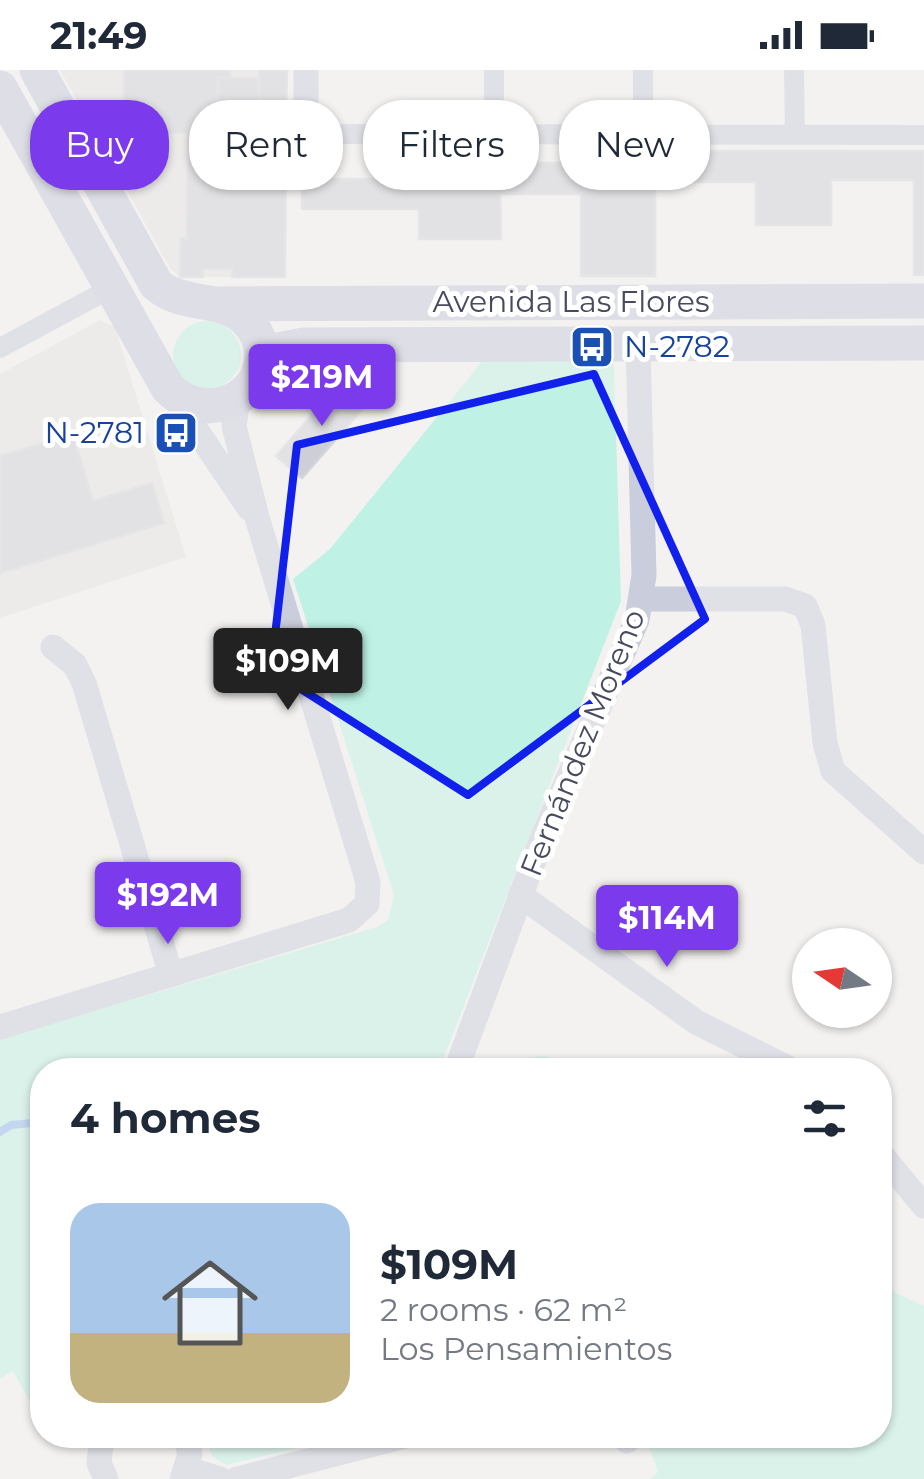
<!DOCTYPE html>
<html lang="en">
<head>
<meta charset="utf-8">
<style>
  body { margin:0; font-family:Montserrat,sans-serif; background:#f2f2f3; color:#1f2937; height:100vh; display:flex; flex-direction:column; font-size:38px; white-space:nowrap }
  * { box-sizing:border-box; margin:0 }
  p { font-size:32px; color:#747a83 }
  .icon { flex:none; width:55px; height:55px; fill:none; stroke:currentColor; stroke-width:2; stroke-linecap:round; stroke-linejoin:round }
  .map { position:relative; flex:1; overflow:hidden }
  .drawer { position:absolute; left:30px; top:988px; width:862px; height:390px; display:flex; flex-direction:column; background:#fff; border-radius:40px; box-shadow:0 2px 8px #0004 }
  .drawer>* { flex:none }
  .banner { position:absolute; left:30px; top:30px; width:865px; height:90px; display:flex; gap:20px }
  .needle { width:65px; rotate:283deg }
  .fabs { position:absolute; left:792px; top:858px; display:grid; gap:20px }
  .fabs a { display:grid; place-items:center; width:100px; height:100px; border-radius:50%; background:#fff; box-shadow:0 2px 8px #0004; font-size:50px }
  .price { position:absolute; translate:-50% -85px; padding:0 22px; border-radius:10px; background:#7c3aed; color:#fff; font-size:32px; line-height:65px; filter:drop-shadow(0 2px 5px #0008) }
  .price::after { content:''; position:absolute; left:50%; top:60px; width:30px; height:22px; margin-left:-15px; background:inherit; clip-path:polygon(0 0,100% 0,50% 100%) }
  .price.current { background:#222; color:#fff }
  ul { padding:0; list-style:none }
  li { display:flex; align-items:center; gap:30px; height:250px; padding:0 40px }
  li span { display:grid; place-items:center; flex:none; width:280px; height:200px; border-radius:30px; color:#555 }
  li>.icon { margin-inline-start:auto }
  span .icon { width:120px; height:120px; fill:#fffc; stroke-width:1 }
  li b { font-size:42px }
  h2 { display:flex; justify-content:space-between; align-items:center; height:120px; padding:0 40px; font-size:42px }
  .chip { padding:0 35px; border-radius:40px; background:#fff; box-shadow:0 2px 8px #0004; font-size:35px; line-height:90px }
  .chip.current { background:#7c3aed; color:#fff }
  .status { display:flex; justify-content:space-between; align-items:center; height:70px; padding:0 50px; background:#fff; direction:ltr }
  .status svg { height:28px; fill:currentColor }
  .map>svg:first-child { display:block }
  .education { fill:#e4e2e3 }
  .green { fill:#bff2e5 }
  .lines { fill:none; stroke-linecap:round; stroke-linejoin:round }
  .stream { stroke:#8ab5f0; stroke-width:8 }
  .building { fill:#cecfd6; stroke:#d5d5dc; stroke-width:2.5 }
  .pedestrian { stroke:#cacddb; stroke-width:20 }
  .minor { stroke:#cacddb; stroke-width:25 }
  .secondary { stroke:#c3c6da; stroke-width:35 }
  .marked { fill:none; stroke:#1220ec; stroke-width:8; stroke-linejoin:round }
  .labels { text-anchor:middle; stroke-width:10; stroke-linejoin:round; paint-order:stroke }
  .street-label { font-size:30px; fill:#484b5f; stroke:#fff }
  .transit-label { font-size:30px; fill:#164399; stroke:#fff; text-anchor:start }
</style>
</head>
<body>
<div class="status"><b>21:49</b><svg viewBox="0 0 49 12"><path d="M0 12V9h3v3zM5 12V6h3v6zM10 12V3h3v9zM15 12V0h3v12zM26 1h20v11H26zM47 4h2v5h-2z"/></svg></div>
<div class="map">
<svg width="924" height="1409" viewBox="0 0 924 1409">
  <rect width="100%" height="100%" fill="#f3f2f1"/>
  <path class="education" d="M60 0H287L285 207H180L170 198Z
    M100 250 115 257 186 487 0 548V304Z"/>
  <path class="green" d="M173 285a34 34 0 1 1 68 0a34 34 0 1 1-68 0Z
    M488 284 606 286 614 295 621 531 439 1000H42V1342L37 1345 13 1301 0 1309V969L377 857 388 850 394 825 293 509 330 479Z
    M544 986 559 990 569 1000H496L524 988Z
    M880 1215 924 1236V1409H650L658 1402 645 1365H880Z
    M206 1365H349L226 1395 212 1386Z"/>
  <g class="lines">
    <path class="stream" d="M0 1062 11 1055 42 1052"/>
  </g>
  <path class="building" d="M124 0H230V8H218L217 63H124Z
    M259 0H287L286 37H259Z
    M218 8H259V37H286L285 207H232V199H203V207H180L181 168H187L188 63H217Z
    M583 81H924V205H914V110H831V155H756V112H655V206H581V124H500L501 169H419V139H302V109H421V93H583Z
    M346 306 358 317 352 323 366 335 302 408 276 386Z
    M73 364 93 431 152 413 164 453 0 503V386Z"/>
  <g class="lines">
    <path class="pedestrian" d="M494 0V64
      M643 0V64
      M794 0 795 64
      M306 64 924 65
      M0 278 111 218"/>
    <path class="minor" d="M306 0V64
      M168 318 249 438
      M642 529H785L805 536 813 555 825 673 833 701 924 782
      M53 577 75 595 84 613 171 905
      M520 825 696 952 792 1000
      M0 957 349 850 367 834 368 812 258 451 234 356 238 329
      M456 1000 543 766 637 550 644 505 638 274
      M880 1083 924 1136
      M102 1365 99 1393 106 1409
      M625 1365 627 1371
      M187 1399 220 1409
      M182 1409 190 1384 185 1365
      M237 1409 410 1365"/>
    <path class="secondary" d="M0 18 168 318C215 364 287 312 253 258 230 222 185 241 156 214L37 0
      M220 234 924 231
      M259 300 278 280 304 275 924 273"/>
  </g>
  <path d="M0 0H924V1409H0ZM594 304 705 549 468 725 271 600 297 375Z" fill="#f3f2f1" fill-opacity=".55" fill-rule="evenodd"/>
  <path class="marked" d="M594 304 705 549 468 725 271 600 297 375Z"/>
  <defs>
    <symbol id="bus-square" viewBox="-11 -11 22 22"><rect x="-9" y="-9" width="18" height="18" rx="4" fill="#1a4fb4" stroke="#fff"/><path d="M-5-6H5V4H4V6H2V4H-2V6H-4V4H-5ZM-3.5-4V0h7V-4ZM-3.5 1.2v1.5H-2V1.2ZM2 1.2v1.5H3.5V1.2Z" fill="#fff"/></symbol>
  </defs>
  <g fill-rule="evenodd">
    <use href="#bus-square" x="567" y="252" width="50" height="50"/>
    <use href="#bus-square" x="151" y="338" width="50" height="50"/>
  </g>
  <g class="labels">
    <g class="street-label">
      <text x="571" y="242">Avenida Las Flores</text>
      <text transform="translate(583 673) rotate(-68)" y="10">Fernández Moreno</text>
    </g>
    <g class="transit-label">
      <text x="624" y="287">N-2782</text>
      <text x="144" y="373" text-anchor="end">N-2781</text>
    </g>
  </g>
</svg>
<div class="fabs">
<a><svg class="needle" viewBox="-14 -14 28 28"><path d="M0-13l5 13h-10z" fill="#e53935"/><path d="M0 13l5-13h-10z" fill="#747a83"/></svg></a>
</div>
<b class="price" style="left:322px;top:359px">$219M</b>
<b class="price current" style="left:288px;top:643px">$109M</b>
<b class="price" style="left:168px;top:877px">$192M</b>
<b class="price" style="left:667px;top:900px">$114M</b>
<div class="banner">
<a class="chip current">Buy</a>
<a class="chip">Rent</a>
<a class="chip">Filters</a>
<a class="chip">New</a>
</div>
<section class="drawer">
<h2>4 homes<svg class="icon" aria-label="filters" viewBox="0 0 24 24"><path d="M4 7h16M4 17h16"/><circle cx="9" cy="7" r="2"/><circle cx="15" cy="17" r="2"/></svg></h2>
<ul>
<li><span style="background:linear-gradient(#a9c7e8 65%,#c2b280 0)"><svg class="icon" aria-label="home" viewBox="0 0 24 24"><path d="M3 11l9-7 9 7M6 9v11h12V9"/></svg></span><div><b>$109M</b><p>2 rooms · 62 m²</p><p>Los Pensamientos</p></div></li>
</ul>
</section>
</div>
</body>
</html>
